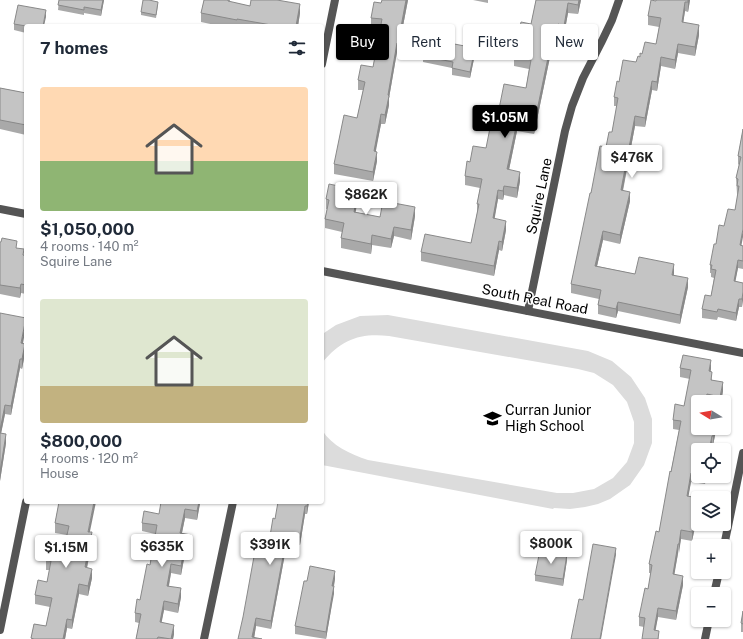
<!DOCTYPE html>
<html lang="en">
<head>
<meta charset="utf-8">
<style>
  body { margin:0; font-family:"Public Sans",sans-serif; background:#f2f2f3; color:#1f2937; height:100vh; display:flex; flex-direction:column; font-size:15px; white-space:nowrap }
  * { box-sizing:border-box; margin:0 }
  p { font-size:13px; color:#747a83 }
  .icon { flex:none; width:22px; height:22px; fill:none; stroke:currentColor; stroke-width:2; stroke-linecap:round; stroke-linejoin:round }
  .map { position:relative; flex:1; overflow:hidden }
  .details { position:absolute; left:24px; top:24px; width:300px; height:480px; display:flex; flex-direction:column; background:#fff; border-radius:4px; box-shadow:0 1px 3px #0004 }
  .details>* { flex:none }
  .top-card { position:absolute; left:336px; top:24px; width:347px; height:36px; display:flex; gap:8px }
  .needle { width:26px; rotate:281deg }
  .tools { position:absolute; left:691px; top:395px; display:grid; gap:8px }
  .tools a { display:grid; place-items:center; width:40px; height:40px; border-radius:4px; background:#fff; box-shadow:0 1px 3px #0004; font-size:20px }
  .price { position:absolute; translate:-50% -34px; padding:0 9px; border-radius:4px; background:#fff; color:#222; font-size:13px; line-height:26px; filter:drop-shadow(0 1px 2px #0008) }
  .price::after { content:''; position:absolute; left:50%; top:24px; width:12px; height:9px; margin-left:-6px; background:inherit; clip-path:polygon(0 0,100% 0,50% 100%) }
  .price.selected { background:#000; color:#fff }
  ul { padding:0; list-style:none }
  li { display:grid; align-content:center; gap:8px; height:212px; padding:0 16px }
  li span { display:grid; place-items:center; height:124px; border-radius:4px; color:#555 }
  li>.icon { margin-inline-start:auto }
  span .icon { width:72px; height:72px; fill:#fffc; stroke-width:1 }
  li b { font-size:17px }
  h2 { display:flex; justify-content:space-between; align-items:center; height:48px; padding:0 16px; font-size:17px }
  .tag { padding:0 14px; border-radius:4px; background:#fff; box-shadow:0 1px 3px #0004; font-size:14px; line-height:36px }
  .tag.selected { background:#000; color:#fff }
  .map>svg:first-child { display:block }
  .green { fill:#dcdcdc }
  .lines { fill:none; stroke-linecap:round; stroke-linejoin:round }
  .minor { stroke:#555; stroke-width:8 }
  .tertiary { stroke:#555; stroke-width:8 }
  .wall { fill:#a9a9a9 }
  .shaded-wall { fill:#898989 }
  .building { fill:#c4c4c4; stroke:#898989 }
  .labels { text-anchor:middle; stroke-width:3; stroke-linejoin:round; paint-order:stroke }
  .street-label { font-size:14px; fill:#000; stroke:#fff }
  .poi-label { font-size:14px; fill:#000; stroke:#fff; text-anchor:start }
</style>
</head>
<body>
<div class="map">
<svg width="743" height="639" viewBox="0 0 743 639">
  <rect width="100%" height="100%" fill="#fff"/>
  <path class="green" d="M388 315 588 351 612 361 631 377 645 398 652 419V443L644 465 630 485 610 499 598 504 585 507 570 509 554 508 553 509 322 465V430C332 446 350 454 368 460L557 493H573L594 489 613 478 627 462 634 443V422L627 402 613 385 594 373 578 369 389 336C360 333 342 339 322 363V334L324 333 336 325 360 316Z"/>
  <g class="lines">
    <path class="minor" d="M322 64 335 0
      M528 311 565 131 572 106 583 78 601 43 612 20 619 0
      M724 546 743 453
      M714 594 719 572
      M0 630 26 502
      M204 639 233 502
      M705 639 709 620"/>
    <path class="tertiary" d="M0 209 26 214
      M322 271 743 353"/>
  </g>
  <path class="wall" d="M59 0H104L101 16 84 13V15L58 10Z
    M204 0H230V2L250 6 300 13 298 26H220L201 22V13Z
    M408 0 398 52H397L389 98V105L385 124H381L375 152 377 161 373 181 334 174V164L357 118 363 90H358V80L373 67 380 28 371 27V18L381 3Z
    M473 0H488V3Z
    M536 0H581L578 14 568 13 564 35 558 34 553 58 550 57 534 134 517 131 509 170 520 181 517 198 504 195 503 200 498 199 494 219 506 230 502 251 499 250 494 276 421 261V252L471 243 477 213V204L480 188 465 185V176L470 162 486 148 495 129 526 88 529 69 514 66V57L531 24Z
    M690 0 688 12 685 11 683 23 699 35 695 56 678 53 675 69 661 66 657 91 652 90 645 127 635 126 623 191 630 201 620 244 603 240 597 266 635 274H674L673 275 688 287 680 324 618 311 616 318 598 314V305L599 299 571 293V284L591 193 606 147 612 132 617 106H614V97L619 82 636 62 640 57 642 54 656 44 659 27 648 25V16L656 1Z
    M158 5 156 18 141 15V12Z
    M46 17 26 26V33L14 30V24Z
    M444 42 475 54 470 78 452 75V68L423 62V56Z
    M0 88 26 93V135L0 129Z
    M743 129 741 245 743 246V269L738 268 735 281 743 283 742 307H739L736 321 718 317 717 320 702 318V309L711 296 714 278 711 277V273H710V265L716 244 724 226 735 210 738 194H737L736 178 739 165 738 164V156Z
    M326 199H358L355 212 380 217 415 216 411 240 394 236 391 248 372 245 371 254 341 248V238L342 232 325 228V219L327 209H326Z
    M0 242 17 248 24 255 26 256V294L21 293 20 298 0 294Z
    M0 313 23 344 25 353 22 369 20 368 11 415 5 414 1 433 6 443 0 481Z
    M680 368 711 369 710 372 712 380 723 391 721 402H698V428H716V431L713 445H712L698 450V476H706L705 484 691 482 688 496 698 498V523H696L692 541 681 539 674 574 683 585 676 620 658 617 655 630 659 639 644 627 639 626V617L648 589 651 573H649V564L659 532 679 430 673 429V420L684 406 690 379 680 377Z
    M59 502 90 532 92 542 87 568 92 578 88 596 79 594 72 629 67 628 65 639H31L34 624 46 626 50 607 35 604V595L47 582 50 570H46V560L64 548 67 535 55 533V523Z
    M200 502 197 520 185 518 182 533 191 544 189 560 184 559 181 575 171 573 169 586 181 597 178 613 164 610 161 623 174 634 173 639H136L139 623 135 622V613L140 600 150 565 155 534 142 531V523L159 514Z
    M309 502 307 514H305L300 545 287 543 271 629 256 626 254 637 238 639 269 542 275 519Z
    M567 560 563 586 535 581V575Z
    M335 579 331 610 326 639 295 634V626L307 581Z
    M743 611V632H741V623Z"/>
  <path class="shaded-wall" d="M103 0H104L101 16V10Z
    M406 0H408L398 52V43Z
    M579 0H581L578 14V5Z
    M688 0H690L688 12Z
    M685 2V11L682 31V22Z
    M568 3V13L564 35V26Z
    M300 4V13L298 26H296Z
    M46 10V17L44 26H43Z
    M558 24V34L553 58V49Z
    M699 25V35L695 56V47Z
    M397 43V52L389 98V105L385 124V115L388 95Z
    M678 44V53L675 69V60Z
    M475 48V54L470 78V72Z
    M550 48V57L534 134V125Z
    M661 57V66L657 91V82Z
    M652 81V90L645 127V118Z
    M381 114V124L374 161V151Z
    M635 116V126L621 199V190Z
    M517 122V131L507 179V169Z
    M377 152V161L373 181V172Z
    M520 172V181L517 198V188Z
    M504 186V195L503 200V191Z
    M358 190V199L354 221V212Z
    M498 190V199L493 228V218Z
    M630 192V201L620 244V235Z
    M415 207V216L411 240V230Z
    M506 221V230L502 251V242Z
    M394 227V236L391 248V239Z
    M743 229V237L740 253V245Z
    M603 231V240L595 275V266Z
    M372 235V245L371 254V244Z
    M499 241V250L494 276V266Z
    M738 260V268L734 289V281Z
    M674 264V274L672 284V275Z
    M688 278V287L680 324V315Z
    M21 284V293L20 298V288Z
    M743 292V300L742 307V299Z
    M739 299V307L736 321V313Z
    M618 302V311L616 318V309Z
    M26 318V328L21 352V343Z
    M25 344V353L22 369V359Z
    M20 359V368L11 415V406Z
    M711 360V369L709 380V371Z
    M723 382V391L721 402H720V397Z
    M5 405V414L0 439V430Z
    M714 428H716V431L713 445V436Z
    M6 434V443L0 481V472Z
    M712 436V445L711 450H709Z
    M691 473V482L687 505V496Z
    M705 476H706L705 484Z
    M94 502H96L88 541V532Z
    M199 502H200V504L197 520V511Z
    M308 502H309L307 514V506Z
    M305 506V514L300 545V537Z
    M185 509V518L180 542V533Z
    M696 514V523L692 541V532Z
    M681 530V539L679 553V544Z
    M92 532V542L85 577V567Z
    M191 535V544L189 560V551Z
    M287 535V543L271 629V621Z
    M678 544V553L673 583V574Z
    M616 548V555L601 639H600Z
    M184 550V559L181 575V566Z
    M567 554V560L563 586V579Z
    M171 564V573L167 595V586Z
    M92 569V578L88 596V586Z
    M335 571V579L332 594V586Z
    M683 576V585L676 620V611Z
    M79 584V594L72 629V620Z
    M334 586V594L331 610 326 639V632Z
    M181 588V597L178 613V604Z
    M164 601V610L160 631V622Z
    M658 608V617L654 639V630Z
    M256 618V626L254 639 252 637Z
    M67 619V628L65 639H63Z
    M174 625V634L173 639H171Z"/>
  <path class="building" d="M59 0H103L101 10 84 7V10L58 5Z
    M143 0H149L158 2 156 15 141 12Z
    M204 0H228V1L250 6 251 0H277L300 4 296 26H277L237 19V20L201 13Z
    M382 0H406L398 43H397L388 95 389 96 385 115 381 114 374 151 377 152 373 172 334 164 344 115 357 118 365 82 358 80 361 65 373 67 382 19 371 18 374 2 381 3Z
    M536 0H579L578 5 568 3 564 26 558 24 553 49 550 48 534 125 517 122 507 169 520 172 517 188 504 186 503 191 498 190 493 218 506 221 502 242 499 241 494 266 421 252 425 234 471 243 479 204H477L482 179 465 176 467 161 470 162 473 146 486 148 490 128 495 129 504 84 526 88 531 60 514 57 521 22 531 24Z
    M651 0 656 1V0H688V2H685L682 22 699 25 695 47 678 44 675 60 661 57 657 82 652 81 645 118 635 116 621 190 630 192 620 235 603 231 595 266 635 274 639 257 674 264 672 275 688 278 680 315 618 302 616 309 598 305 601 290 571 284 590 193H591L600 146 606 147 609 132H612L618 98 614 97 617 81 619 82 623 60 636 62 638 56 640 57V53L642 54 645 42 656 44 661 18 648 16Z
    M18 5 46 10 43 26H26L14 24Z
    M427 36 444 39V42L475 48 470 72 452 68 453 62 423 56Z
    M0 88 26 93V125L0 120Z
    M743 129V229L740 245 743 246V261L738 260 734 281 743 283V292L742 299H739L736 313 718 309 717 312 702 309 705 295 711 296 716 270 711 269 712 265H710L714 244H716L719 225 724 226 728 209 735 210 739 186H737L738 179 736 178 741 157 738 156Z
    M329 184 358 190 354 212 380 217 383 201 415 207 411 230 394 227 391 239 372 235 371 244 341 238 344 223 325 219 329 200 326 199Z
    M2 238 17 241 16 248 24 249 23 255 26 256V285L21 284 20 288 0 285V242H1Z
    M0 313 26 318 21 343 25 344 22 359H20L11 406 5 405 0 430Z
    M683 355 711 360 709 371 712 372 711 380 723 382 720 397 707 394 705 402H698V428H714L713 436H712L709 450H698V474L691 473 687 496 698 498V514H696L692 532 681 530 679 544H678L673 574 683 576 676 611 658 608 654 630 659 631 658 639H642L645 618 639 617 645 588 648 589 652 565 649 564 656 531 659 532 670 471 671 472 681 421 673 420 675 404 684 406 691 370 680 368Z
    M0 433 6 434 0 472Z
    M59 502H94L88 532H92L85 567 92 569 88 586 79 584 72 620 67 619 63 639H34L31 638 34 624 46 626 52 598 35 595 38 580 47 582 51 561 46 560 50 545 64 548 69 526 55 523Z
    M161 502H199L197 511 185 509 180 533 191 535 189 551 184 550 181 566 171 564 167 586 181 588 178 604 164 601 160 622 174 625 171 639 158 637 157 639H136L141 614 135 613 137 599 140 600 147 564 150 565 157 525 142 523 144 511 159 514Z
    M278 502H308L307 506H305L300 537 287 535 271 621 256 618 252 637 262 639H238L243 617 257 540 269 542 273 518 275 519Z
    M593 544 616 548 600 639H571L579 599 583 600Z
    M540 550 567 554 563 579 535 575Z
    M310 566 335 571 332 586H334L331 602 326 632 295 626 304 581H307Z
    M743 611V624L741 623Z"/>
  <defs>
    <symbol id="school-bare" viewBox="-9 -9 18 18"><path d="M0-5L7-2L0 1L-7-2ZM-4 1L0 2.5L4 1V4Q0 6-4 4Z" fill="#000" stroke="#fff" stroke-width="2.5" paint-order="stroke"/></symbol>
  </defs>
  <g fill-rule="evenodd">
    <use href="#school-bare" x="480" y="406" width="25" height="25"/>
  </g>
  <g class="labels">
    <g class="street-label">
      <text transform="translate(539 196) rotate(-78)" y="5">Squire Lane</text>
      <text transform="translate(535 299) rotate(11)" y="5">South Real Road</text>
    </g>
    <g class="poi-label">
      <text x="505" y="415">Curran Junior<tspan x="505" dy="16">High School</tspan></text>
    </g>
  </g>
</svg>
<div class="tools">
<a><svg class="needle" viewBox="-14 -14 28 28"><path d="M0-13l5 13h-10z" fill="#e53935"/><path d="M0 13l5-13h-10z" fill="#747a83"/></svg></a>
<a><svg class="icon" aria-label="locate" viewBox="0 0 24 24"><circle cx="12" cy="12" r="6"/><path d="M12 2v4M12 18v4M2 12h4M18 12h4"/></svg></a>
<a><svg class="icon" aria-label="layers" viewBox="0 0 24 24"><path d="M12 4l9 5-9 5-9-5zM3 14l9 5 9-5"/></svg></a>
<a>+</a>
<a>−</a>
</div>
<b class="price selected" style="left:505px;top:139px">$1.05M</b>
<b class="price" style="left:632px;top:179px">$476K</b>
<b class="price" style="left:366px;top:216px">$862K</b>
<b class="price" style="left:551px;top:565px">$800K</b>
<b class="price" style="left:270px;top:566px">$391K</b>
<b class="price" style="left:162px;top:568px">$635K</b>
<b class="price" style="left:66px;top:569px">$1.15M</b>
<div class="top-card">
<a class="tag selected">Buy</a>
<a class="tag">Rent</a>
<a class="tag">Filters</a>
<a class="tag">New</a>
</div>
<section class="details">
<h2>7 homes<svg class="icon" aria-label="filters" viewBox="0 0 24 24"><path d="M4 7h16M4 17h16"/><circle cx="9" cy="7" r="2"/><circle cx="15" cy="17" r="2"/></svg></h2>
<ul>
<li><span style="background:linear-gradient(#ffd9b3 60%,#8fb573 0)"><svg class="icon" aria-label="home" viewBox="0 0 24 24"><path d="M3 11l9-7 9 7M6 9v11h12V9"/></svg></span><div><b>$1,050,000</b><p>4 rooms · 140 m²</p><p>Squire Lane</p></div></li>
<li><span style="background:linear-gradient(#dfe7d0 70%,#c2b280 0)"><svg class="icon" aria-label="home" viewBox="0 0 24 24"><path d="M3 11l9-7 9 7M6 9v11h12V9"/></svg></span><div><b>$800,000</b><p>4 rooms · 120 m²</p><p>House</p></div></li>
</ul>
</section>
</div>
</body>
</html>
